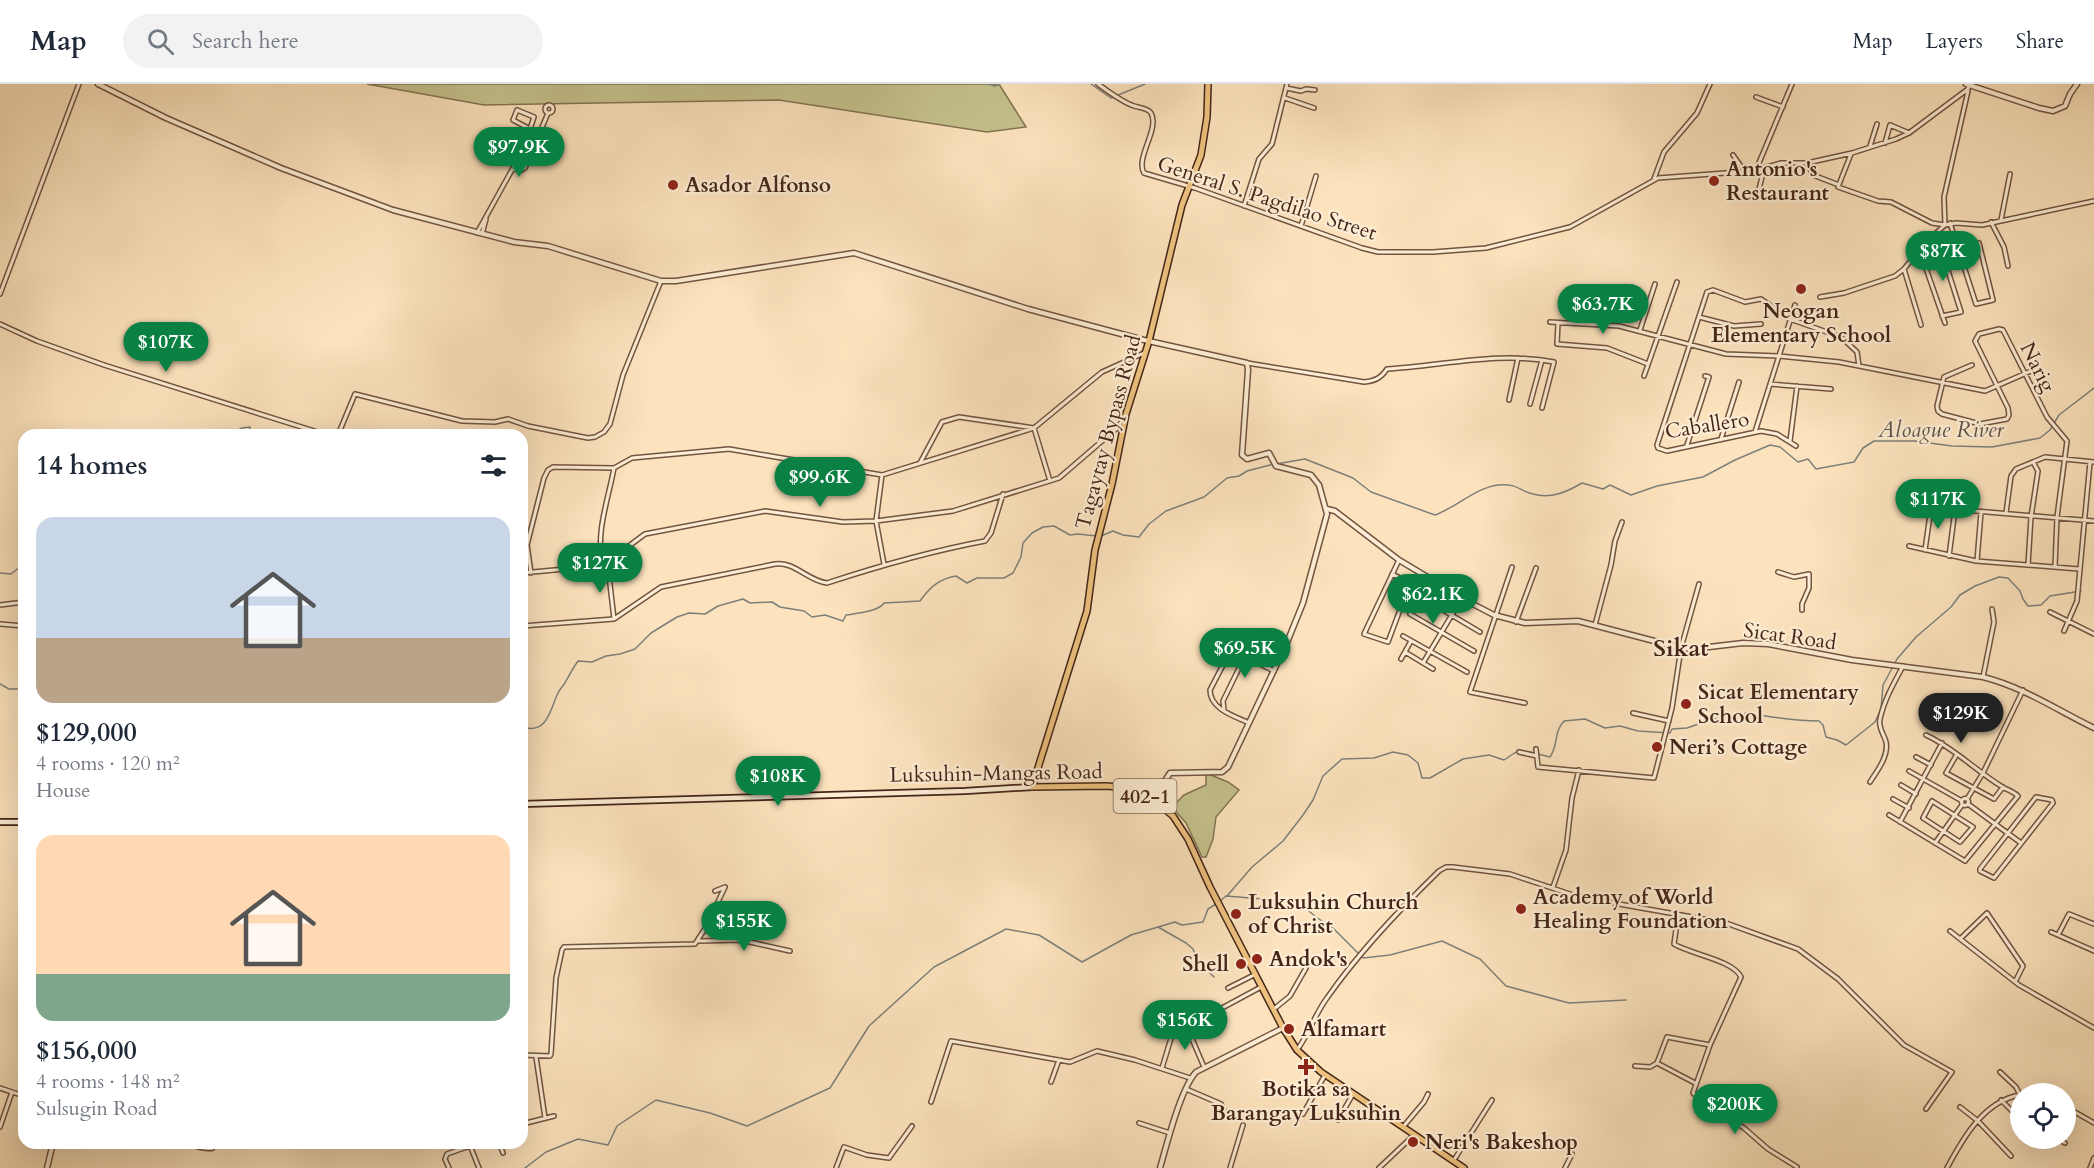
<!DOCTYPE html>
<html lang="en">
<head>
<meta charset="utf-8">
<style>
  body { margin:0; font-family:Cardo,serif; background:#f2f2f3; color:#1f2937; height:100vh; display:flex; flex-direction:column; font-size:22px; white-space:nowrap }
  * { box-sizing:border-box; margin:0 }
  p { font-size:20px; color:#747a83 }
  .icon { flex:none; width:33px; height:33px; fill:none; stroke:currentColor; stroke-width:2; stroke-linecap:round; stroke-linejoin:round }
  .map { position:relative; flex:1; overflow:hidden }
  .drawer { position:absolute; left:18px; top:345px; width:510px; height:720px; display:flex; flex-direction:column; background:#fff; border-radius:18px; box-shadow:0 6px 24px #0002 }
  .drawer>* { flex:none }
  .fabs { position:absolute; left:2010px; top:999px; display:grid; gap:12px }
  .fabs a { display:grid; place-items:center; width:66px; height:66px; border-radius:50%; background:#fff; box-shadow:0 6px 24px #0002; font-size:30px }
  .price { position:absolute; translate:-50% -51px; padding:0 14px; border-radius:21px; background:#0b8043; color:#fff; font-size:20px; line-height:39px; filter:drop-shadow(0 2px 3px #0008) }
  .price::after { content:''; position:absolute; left:50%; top:36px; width:18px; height:14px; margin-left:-9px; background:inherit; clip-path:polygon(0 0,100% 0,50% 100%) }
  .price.selected { background:#222; color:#fff }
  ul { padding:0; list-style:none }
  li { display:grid; align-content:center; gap:12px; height:318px; padding:0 18px }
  li span { display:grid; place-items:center; height:186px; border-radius:18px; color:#555 }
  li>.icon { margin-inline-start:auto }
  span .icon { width:108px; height:108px; fill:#fffc; stroke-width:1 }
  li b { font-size:26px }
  h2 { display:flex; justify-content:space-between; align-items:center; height:72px; padding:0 18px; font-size:26px }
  header { display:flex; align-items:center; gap:36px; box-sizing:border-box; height:84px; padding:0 30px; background:#fff; border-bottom:2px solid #e0e1e3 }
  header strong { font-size:28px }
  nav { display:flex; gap:33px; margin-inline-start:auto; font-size:21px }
  .search { width:420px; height:54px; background:#f2f2f3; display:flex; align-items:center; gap:15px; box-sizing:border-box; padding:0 21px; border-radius:33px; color:#747a83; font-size:22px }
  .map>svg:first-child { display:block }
  .green { fill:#c5c28d; stroke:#847453; stroke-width:1.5 }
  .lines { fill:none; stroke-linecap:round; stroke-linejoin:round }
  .stream { stroke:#7d807a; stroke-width:1.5 }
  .minor-casing { stroke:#725442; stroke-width:6 }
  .tertiary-casing { stroke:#725442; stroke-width:7 }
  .secondary-casing { stroke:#442519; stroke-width:8 }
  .primary-casing { stroke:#442519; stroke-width:8 }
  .minor { stroke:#fdedd4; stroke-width:3 }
  .tertiary { stroke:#fdedd4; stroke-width:4 }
  .secondary { stroke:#fdedd4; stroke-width:4.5 }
  .primary { stroke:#eec27e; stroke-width:5 }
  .poi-dot { fill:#8f2418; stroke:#fdedd4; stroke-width:2 }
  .labels { text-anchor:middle; stroke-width:4.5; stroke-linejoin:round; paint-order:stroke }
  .shield { fill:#fdedd4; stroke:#7c6151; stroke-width:1.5 }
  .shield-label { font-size:20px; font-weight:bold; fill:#442519 }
  .poi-label { font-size:21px; font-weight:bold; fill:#442519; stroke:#fdedd4; text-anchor:start }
  .street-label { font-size:21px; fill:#442519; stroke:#fdedd4 }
  .water-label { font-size:22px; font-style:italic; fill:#60524a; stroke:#fdedd4 }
  .quarter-label { font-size:24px; font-weight:bold; fill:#442519; stroke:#fdedd4 }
</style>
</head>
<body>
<header>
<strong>Map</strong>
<div class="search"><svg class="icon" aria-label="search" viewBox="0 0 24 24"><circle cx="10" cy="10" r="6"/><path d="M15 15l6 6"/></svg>Search here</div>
<nav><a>Map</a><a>Layers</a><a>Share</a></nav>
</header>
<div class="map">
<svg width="2094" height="1084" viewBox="0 0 2094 1084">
  <rect width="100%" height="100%" fill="#fce3bd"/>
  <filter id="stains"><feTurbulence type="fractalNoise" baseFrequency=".00333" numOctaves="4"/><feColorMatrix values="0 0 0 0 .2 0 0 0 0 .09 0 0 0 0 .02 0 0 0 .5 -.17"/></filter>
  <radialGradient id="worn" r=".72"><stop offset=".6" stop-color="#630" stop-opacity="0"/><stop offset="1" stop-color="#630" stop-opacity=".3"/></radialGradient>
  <path class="green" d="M367 0H999L1026 43 987 48 779 16 484 21Z
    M1206 689 1228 698 1239 706 1216 733 1213 755 1206 773H1202L1186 739 1172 723 1184 711 1206 701Z"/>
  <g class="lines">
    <path class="stream" d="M989 0 995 2 1000 0
      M1091 0 1111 14 1145 0
      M230 351 242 344 250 343V351
      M1101 452 1113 447 1123 451 1139 453 1149 440 1166 427 1204 413 1227 394 1239 392 1247 387 1270 381 1305 375 1353 394 1371 408 1435 431C1457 423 1475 404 1498 401 1518 399 1519 407 1533 410 1551 415 1567 408 1582 399L1603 405 1610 401 1631 411 1657 402 1703 393 1735 376 1770 361 1780 363 1798 378 1808 375 1816 385 1854 378 1863 364 1874 357H1915L1952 362 1992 363 2040 354 2050 346 2059 331 2094 304
      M0 489 11 490 24 480
      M0 600 9 605H24
      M522 643C548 651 550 625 558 609 560 604 564 602 566 597 570 590 573 584 578 577L592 578 606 572 620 570 635 565 651 549 677 533 689 529 705 530 718 522 743 515 750 519 772 518 780 523 804 527 812 533 825 531 843 537 846 531C857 529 878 528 884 519L920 517C930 503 939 495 956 492L967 499 977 494H1004L1013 489 1021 473 1023 459 1032 449 1043 443 1054 442 1070 451 1078 450 1097 452
      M1538 670 1550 673C1559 660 1553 649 1564 637L1585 635 1605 644 1620 642 1638 647 1670 649 1672 645 1687 644 1713 635 1736 633 1746 629C1770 633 1794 637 1819 637L1823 641 1826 653 1837 656 1846 661 1875 638 1881 625 1883 601 1897 575 1916 553 1951 523 1960 511 1975 502 1999 493 2008 494 2020 507 2023 515 2028 522 2041 521 2050 512 2081 507
      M1227 812 1252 783 1283 757 1303 731 1313 716 1323 692 1342 675 1374 674 1393 668 1408 671 1418 679 1422 694H1430L1463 675 1489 671 1504 676 1519 666 1535 669
      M1220 817 1226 812 1298 818 1316 833 1334 845 1363 874 1390 871 1442 857 1480 875 1506 902 1569 919 1626 916
      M1158 843 1186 859 1193 865 1196 874 1202 881 1214 893
      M525 1084 546 1068 578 1055 608 1061 617 1042 656 1016 710 1029 747 1042 830 1004 869 942 934 883 1006 845 1039 851 1082 878 1131 851 1175 838 1182 841 1203 838 1208 825 1216 820"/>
    <defs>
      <path id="minor" d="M1098 0C1109 8 1122 18 1134 22 1140 24 1148 24 1151 29 1160 45 1135 74 1144 89L1195 104 1362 164 1378 168H1433L1486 164 1570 143 1658 94 1752 87 1781 79H1807L1852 69 1896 55 1909 49 1968 5 1969 1
        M1286 4 1301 7 1306 5 1315 6
        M1756 13 1783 23
        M1285 14 1314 24
        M545 25a4 4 0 1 1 8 0a4 4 0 1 1-8 0Z
        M1885 59 1890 41 1909 49
        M1870 62 1877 40
        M1851 70 1838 103 1878 117 1891 118 1932 139 1945 141 1944 113 1968 7
        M1733 71 1745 88
        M1807 79 1813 91 1839 101
        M513 84 520 87 525 84 548 29
        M1756 86 1792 0
        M1654 95 1664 68 1697 29 1710 0
        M1758 109 1764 85
        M1244 122 1259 75 1272 60 1287 0
        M2001 136 2010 90
        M1991 138 2004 163 2008 182
        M1950 139 1976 220 1993 216 1979 159 1958 166
        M1301 142 1316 92
        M477 149 513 84 530 45 534 33 517 26 513 36 530 45
        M482 150 486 135
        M1920 167 1945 239
        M1925 178 1944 174 1961 228 1942 232
        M1904 185 1921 241
        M0 210 79 0
        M1820 213 1844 209 1895 192 1904 185 1925 159 1945 141 1956 139 1982 141 2094 117
        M1699 233 1734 242 1761 240
        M1550 238 1619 242 1726 270 1779 272 1839 278 1985 307 2038 284
        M1558 239 1557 260 1607 264 1648 280
        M0 240 37 257 104 281 327 351
        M1640 246 1655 200
        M1247 279 1364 298C1375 297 1381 294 1387 285 1442 282 1499 267 1554 278L1542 324
        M1972 281 1944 293 1937 322 1938 327 1942 330 1980 340 2007 335 2009 331 2008 324 1975 257 1979 250 1999 245 2003 246 2047 333 2067 357 2057 433 2055 483
        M1644 292 1677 198
        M1770 300 1831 305
        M1509 316 1518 274
        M1530 320 1542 276
        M1755 348 1795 221
        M338 351 355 310 462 337 495 338 508 335 528 342 588 354 595 353 604 348 610 340 623 291 661 197
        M1721 355 1739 298
        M1790 357 1797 302
        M1687 361 1709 293 1705 292
        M1796 362 1777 350 1761 347 1667 367 1658 364 1657 361 1707 208 1713 206 1745 218 1761 215 1790 235 1841 253 1857 268 1859 282
        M920 379 942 338 959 333 1034 344 1050 397
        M882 391 876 437 884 480
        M1917 422 2094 437
        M2006 429 2011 392 2016 385 2045 373 2094 378
        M1909 462 1976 477 2079 485
        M1925 466 1931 424
        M1949 472 1955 426
        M1977 477 1981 428
        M606 479 608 483 614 535
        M602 480C596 446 608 417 614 384
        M2028 481 2031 433 2038 387 2033 378
        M1512 483 1470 608 1525 619
        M1778 488 1794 493 1809 490V504L1802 520V526
        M522 489 598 482 606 479 645 450 765 427 843 438 876 437 953 427 1059 394 1116 345 1123 336
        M531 489 527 461 544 394 548 386 553 383 614 384 632 374 729 365 882 391 1034 344 1102 288 1144 269
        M1392 490 1410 499 1388 558 1364 550 1399 476
        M1416 510 1480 548
        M0 521 24 518
        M2050 528 2094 550
        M1410 530 1474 567
        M1516 538 1536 484
        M0 540 24 542
        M1595 541 1611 481 1615 457 1622 438
        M522 542 614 535 661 503 775 480C794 477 808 497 827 499 879 482 931 467 985 457L991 449 1003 410
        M2064 547 2077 517 2090 378
        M1403 552 1467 588
        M1233 562 1210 606C1210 625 1234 632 1249 639
        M1405 568 1433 585
        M1401 575 1411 557
        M1423 579 1462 514
        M1983 593 1994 538 1992 525
        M1224 626 1223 617 1244 574H1248L1274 587
        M1633 629 1669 637
        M1536 665 1538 683 1654 694 1672 624 1681 564 1699 500
        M1519 668 1537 672
        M1957 670 1946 689 1994 715 2003 703
        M1916 673 1931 681
        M1909 687 1962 717
        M1870 698C1877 687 1889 672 1886 658 1884 650 1878 644 1880 635 1884 616 1894 599 1903 582
        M1901 701 1916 710
        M2036 713 2052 716 2053 719 1994 794 1980 787V785Z
        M1961.5 718a3.5 3.5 0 1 1 7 0a3.5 3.5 0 1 1-7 0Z
        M1893 715 1909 724
        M1967 715 1983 689 2023 606
        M1932 717 1973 743 1960 758 1923 734Z
        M1968 720 2021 759
        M1889 731 1965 777 2018 712C2013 707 2007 706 2001 702 1975 686 1954 664 1926 651
        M1900 738 1942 659
        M1935 759 1962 721
        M1553 803 1566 766 1572 714 1579 686
        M23 812 24 808
        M1678 832 1674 860C1690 870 1733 876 1741 893L1710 961 1693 1009 1701 1016 1744 1044 1768 1065 1797 1083
        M1950 847 2019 901 2094 944
        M2051 848 2094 867
        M2058 851 2069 830 2094 840
        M1960 855 1987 829 2023 882 2015 898
        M699 857 741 856 790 867
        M1228 904 1256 890
        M1274 925 1290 912 1306 884
        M1187 943 1204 983
        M1297 966C1309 950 1315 930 1327 914 1360 867 1398 827 1439 787L1446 783H1453L1510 790 1573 811 1602 817 1726 839 1798 865 1838 895 1904 961 1952 988 1926 1025
        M522 971 550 972 551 970 556 894 562 866 564 863 695 860 706 843 725 803 715 807
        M536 973 545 1034
        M1635 982 1650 983 1657 979
        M1162 984 1172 951 1261 903
        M1051 998 1059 976
        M1695 999 1657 979 1667 953 1710 961
        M0 1004 24 1012
        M1186 1005 1221 1020 1228 1034
        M2001 1016 2020 1035
        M931 1018 951 957 1070 978 1097 967 1135 976 1190 994
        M1960 1023 1978 1037 2011 1072
        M2066 1023 2094 1039
        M1303 1030 1325 991
        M1338 1036 1353 1010
        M1139 1039 1170 1049
        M522 1040 554 1032
        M0 1043 12 1008
        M1403 1043 1424 1018 1428 1010
        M2056 1054 2065 1059
        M469 1059 479 1084
        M499 1059 503 1069
        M1454 1076 1492 1016
        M449 1084 445 1075 447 1070 478 1059
        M836 1084 844 1063 867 1071 889 1074 912 1042
        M1230 1084 1243 1041
        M1379 1084 1414 1051
        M1565 1084 1572 1070
        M1947 1084C1963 1054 1984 1017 2020 1011L2016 1003 2000 988
        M2090 1084 2094 1074"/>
      <path id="tertiary" d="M98 0 166 34 281 84 393 126 514 158 548 162 661 197H676L854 169 1028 225 1144 256 1247 279 1248 286 1242 371 1247 375 1269 369 1276 382 1311 391 1319 401 1327 430 1303 519 1286 561 1228 683 1222 688 1170 689 1153 715
        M1966 0 2039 24 2053 27 2065 22 2070 10 2077 0
        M1327 425 1335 427 1399 476 1469 518 1494 531 1525 539 1578 537 1681 564 1692 565 1743 559 1768 560 1852 576 1983 593C2023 603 2057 626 2094 644
        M162 1059C171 1061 178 1059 187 1060 196 1061 204 1065 212 1064L215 1059
        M47 1084 53 1059
        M1160 1084C1167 1060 1180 1006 1196 988L1283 944"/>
      <path id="secondary" d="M522 720 965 707 1032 703
        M0 738H24"/>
      <path id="primary" d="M1208 0 1207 33 1201 71 1182 121 1149 257 1126 330 1112 400 1095 466 1087 527 1032 703 1107 702 1126 704 1153 715 1173 732 1188 755 1210 803 1283 944 1297 966 1321 988 1464 1084"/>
    </defs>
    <use href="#minor" class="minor-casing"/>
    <use href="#tertiary" class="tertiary-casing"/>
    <use href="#secondary" class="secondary-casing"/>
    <use href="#primary" class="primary-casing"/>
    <use href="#minor" class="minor"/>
    <use href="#tertiary" class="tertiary"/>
    <use href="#secondary" class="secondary"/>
    <use href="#primary" class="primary"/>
  </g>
  <g class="poi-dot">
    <circle cx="1714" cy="97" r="6"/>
    <circle cx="673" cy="101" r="6"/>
    <circle cx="1801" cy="205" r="6"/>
    <circle cx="1686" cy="620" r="6"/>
    <circle cx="1657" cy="663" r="6"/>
    <circle cx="1521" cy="825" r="6"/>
    <circle cx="1236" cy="830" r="6"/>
    <circle cx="1257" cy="875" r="6"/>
    <circle cx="1241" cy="880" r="6"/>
    <circle cx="1289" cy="945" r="6"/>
    <path d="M1303 974h6v6h6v6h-6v6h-6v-6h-6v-6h6z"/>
    <circle cx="1413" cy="1058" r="6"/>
  </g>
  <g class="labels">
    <rect class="shield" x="1113.5" y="695" width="63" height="34" rx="4.5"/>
    <g class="shield-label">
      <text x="1145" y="719">402-1</text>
    </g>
    <g class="poi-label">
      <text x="1726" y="92">Antonio's<tspan x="1726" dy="24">Restaurant</tspan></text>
      <text x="685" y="108">Asador Alfonso</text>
      <text x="1801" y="234" text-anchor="middle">Neogan<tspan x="1801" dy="24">Elementary School</tspan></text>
      <text x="1698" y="615">Sicat Elementary<tspan x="1698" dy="24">School</tspan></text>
      <text x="1669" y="670">Neri’s Cottage</text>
      <text x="1533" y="820">Academy of World<tspan x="1533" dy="24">Healing Foundation</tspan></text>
      <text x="1248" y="825">Luksuhin Church<tspan x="1248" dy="24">of Christ</tspan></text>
      <text x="1269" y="882">Andok's</text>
      <text x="1229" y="887" text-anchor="end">Shell</text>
      <text x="1301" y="952">Alfamart</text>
      <text x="1306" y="1012" text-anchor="middle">Botika sa<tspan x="1306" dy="24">Barangay Luksuhin</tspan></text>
      <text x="1425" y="1065">Neri's Bakeshop</text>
    </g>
    <g class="street-label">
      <text transform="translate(1267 114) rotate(18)" y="7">General S. Pagdilao Street</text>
      <text transform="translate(2038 283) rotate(63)" y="7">Narig</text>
      <text transform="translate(1707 341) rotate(-9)" y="7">Caballero</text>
      <text transform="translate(1108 348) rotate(-75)" y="7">Tagaytay Bypass Road</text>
      <text transform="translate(1790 552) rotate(8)" y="7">Sicat Road</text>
      <text transform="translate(996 689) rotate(-1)" y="7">Luksuhin-Mangas Road</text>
    </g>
    <g class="water-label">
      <text x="1941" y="353">Aloague River</text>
    </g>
    <g class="quarter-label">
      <text x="1681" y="572">Sikat</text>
    </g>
  </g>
  <rect width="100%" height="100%" filter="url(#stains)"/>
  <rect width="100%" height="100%" fill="url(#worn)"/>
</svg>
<div class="fabs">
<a><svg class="icon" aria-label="locate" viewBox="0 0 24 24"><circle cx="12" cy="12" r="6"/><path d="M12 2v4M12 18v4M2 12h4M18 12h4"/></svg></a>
</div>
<b class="price" style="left:519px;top:94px">$97.9K</b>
<b class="price" style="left:1943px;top:198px">$87K</b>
<b class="price" style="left:1603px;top:251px">$63.7K</b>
<b class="price" style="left:166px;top:289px">$107K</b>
<b class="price" style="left:820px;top:424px">$99.6K</b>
<b class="price" style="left:1938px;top:446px">$117K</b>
<b class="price" style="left:600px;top:510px">$127K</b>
<b class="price" style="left:1433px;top:541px">$62.1K</b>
<b class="price" style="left:1245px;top:595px">$69.5K</b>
<b class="price selected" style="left:1961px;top:660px">$129K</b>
<b class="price" style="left:778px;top:723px">$108K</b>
<b class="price" style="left:744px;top:868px">$155K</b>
<b class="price" style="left:1185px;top:967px">$156K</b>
<b class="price" style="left:1735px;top:1051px">$200K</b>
<section class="drawer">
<h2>14 homes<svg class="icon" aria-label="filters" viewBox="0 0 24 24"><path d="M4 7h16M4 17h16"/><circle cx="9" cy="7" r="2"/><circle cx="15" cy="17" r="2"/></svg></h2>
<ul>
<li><span style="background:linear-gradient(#c9d6e8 65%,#b9a48a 0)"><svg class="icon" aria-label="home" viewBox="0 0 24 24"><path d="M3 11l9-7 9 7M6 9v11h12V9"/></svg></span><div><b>$129,000</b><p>4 rooms · 120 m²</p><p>House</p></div></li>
<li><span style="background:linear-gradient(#ffd9b3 75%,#7fa58c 0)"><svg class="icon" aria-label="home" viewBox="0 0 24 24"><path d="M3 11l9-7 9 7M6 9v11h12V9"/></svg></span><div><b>$156,000</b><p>4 rooms · 148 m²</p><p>Sulsugin Road</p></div></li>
</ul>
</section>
</div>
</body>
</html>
